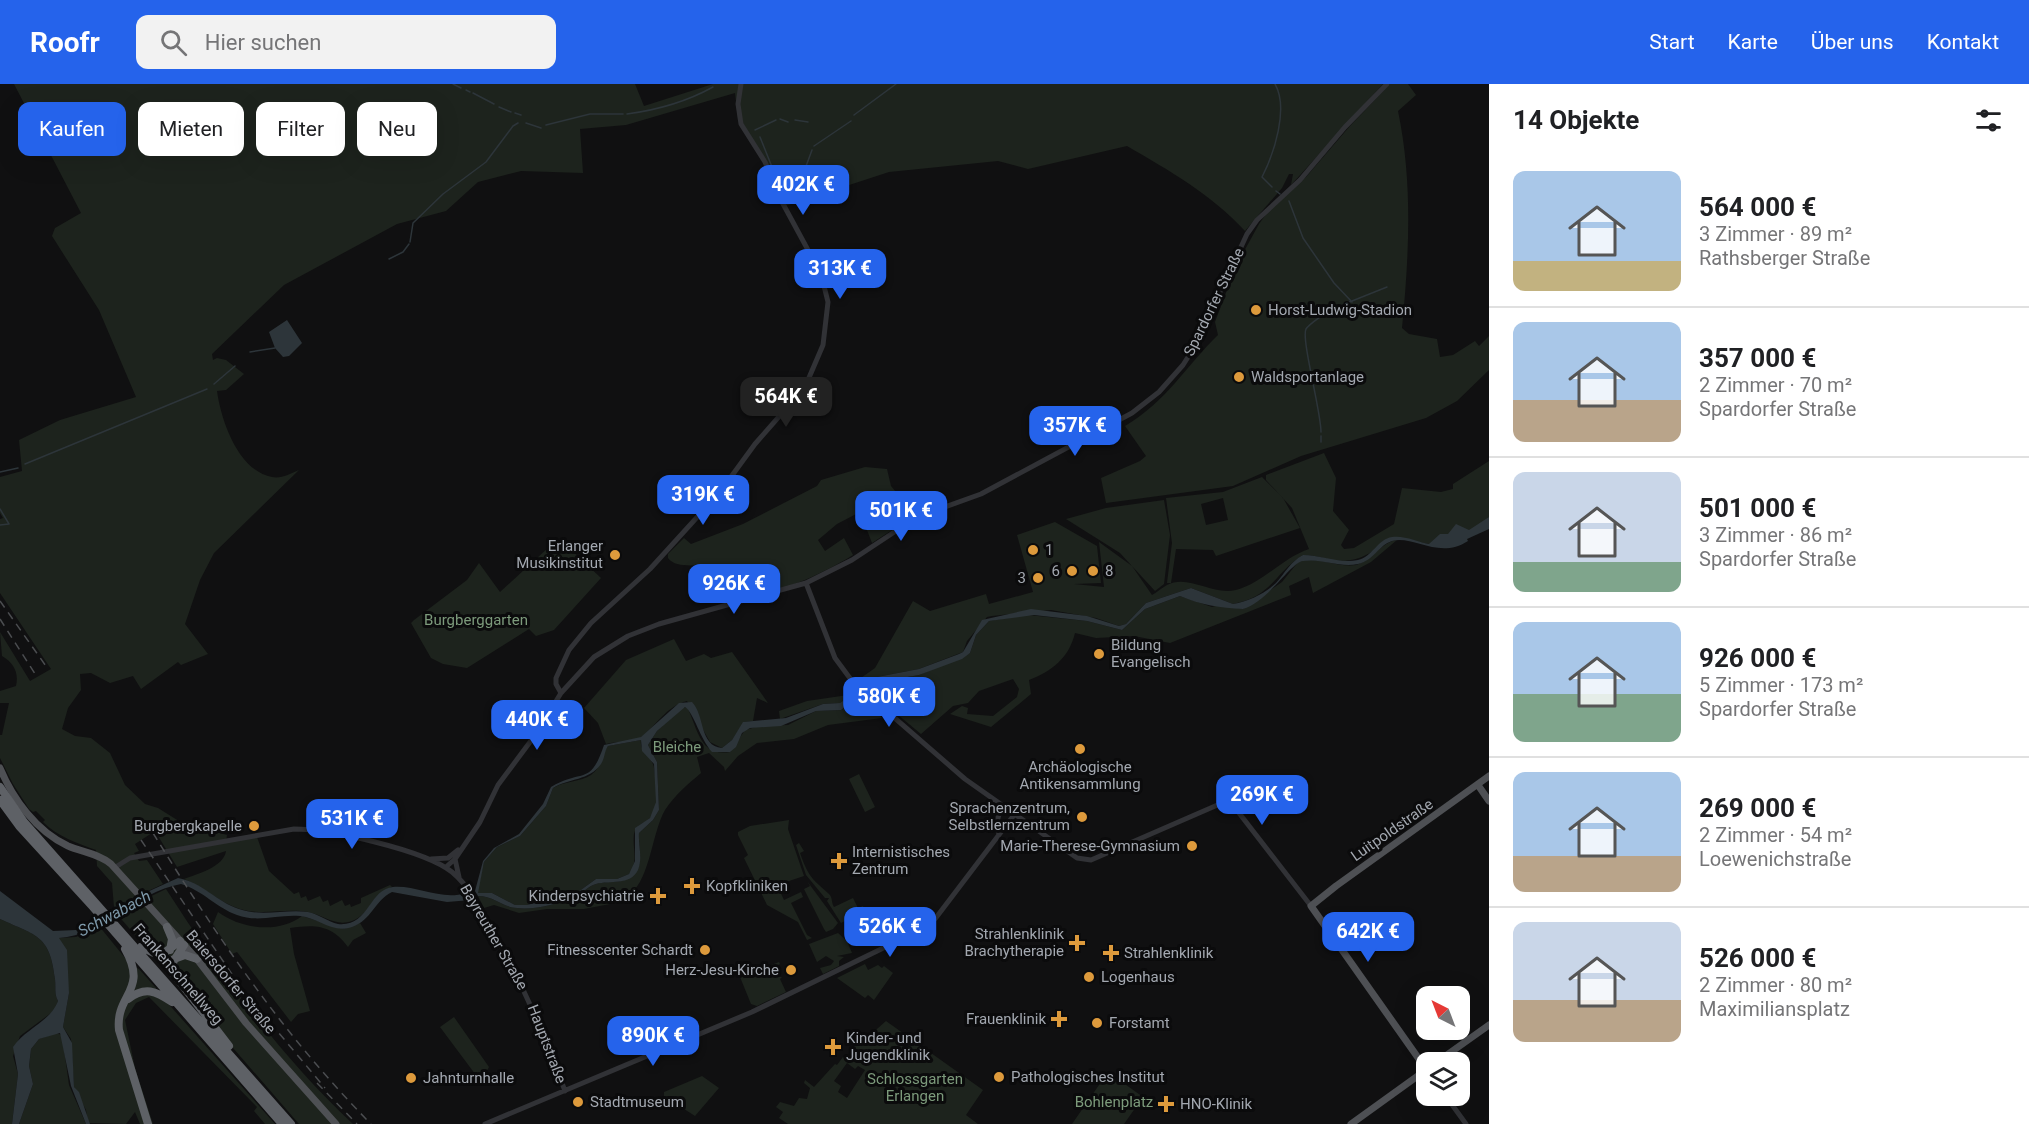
<!DOCTYPE html>
<html lang="de">
<head>
<meta charset="utf-8">
<style>
  body { margin:0; font-family:Roboto,sans-serif; background:#f2f2f2; color:#202124; height:100vh; display:flex; flex-direction:column; font-size:22px; white-space:nowrap }
  * { box-sizing:border-box; margin:0 }
  p { font-size:20px; color:#757577 }
  .icon { flex:none; width:33px; height:33px; fill:none; stroke:currentColor; stroke-width:2; stroke-linecap:round; stroke-linejoin:round }
  .map { position:relative; flex:1; overflow:hidden }
  .details { display:flex; flex-direction:column; background:#fff; width:540px }
  .details>* { flex:none }
  .top-card { position:absolute; left:18px; top:18px; width:570px; height:54px; display:flex; gap:12px }
  .needle { width:39px; rotate:318deg }
  .buttons { position:absolute; left:1416px; top:902px; display:grid; gap:12px }
  .buttons a { display:grid; place-items:center; width:54px; height:54px; border-radius:12px; background:#fff; box-shadow:0 6px 24px #0002; font-size:30px }
  .price { position:absolute; translate:-50% -51px; padding:0 14px; border-radius:12px; background:#2563eb; color:#fff; font-size:20px; line-height:39px; filter:drop-shadow(0 2px 3px #0008) }
  .price::after { content:''; position:absolute; left:50%; top:36px; width:18px; height:14px; margin-left:-9px; background:inherit; clip-path:polygon(0 0,100% 0,50% 100%) }
  .price.on { background:#222; color:#fff }
  ul { padding:0; list-style:none }
  li { display:flex; align-items:center; gap:18px; height:150px; padding:0 24px }
  li+li { border-top:2px solid #e0e0e0 }
  li span { display:grid; place-items:center; flex:none; width:168px; height:120px; border-radius:12px; color:#555 }
  li>.icon { margin-inline-start:auto }
  span .icon { width:72px; height:72px; fill:#fffc; stroke-width:1 }
  li b { font-size:26px }
  h2 { display:flex; justify-content:space-between; align-items:center; height:72px; padding:0 24px; font-size:26px }
  .pill { padding:0 21px; border-radius:12px; background:#fff; box-shadow:0 6px 24px #0002; font-size:21px; line-height:54px }
  .pill.on { background:#2563eb; color:#fff }
  header { display:flex; align-items:center; gap:36px; box-sizing:border-box; height:84px; padding:0 30px; background:#2563eb; color:#fff }
  header strong { font-size:28px }
  nav { display:flex; gap:33px; margin-inline-start:auto; font-size:21px }
  .search { width:420px; height:54px; background:#f2f2f2; display:flex; align-items:center; gap:15px; box-sizing:border-box; padding:0 21px; border-radius:12px; color:#757577; font-size:22px }
  main { display:flex; flex:1; min-height:0 }
  .map>svg:first-child { display:block }
  .green { fill:#1d231d; fill-rule:evenodd }
  .water { fill:#2d353a; fill-rule:evenodd }
  .lines { fill:none; stroke-linecap:round; stroke-linejoin:round }
  .stream { stroke:#2d353a; stroke-width:1.5 }
  .minor { stroke:#313236; stroke-width:5 }
  .major { stroke:#4e5054; stroke-width:7 }
  .highway { stroke:#5e6166; stroke-width:8 }
  .rail { stroke:#4b4d50; stroke-width:1.5; stroke-dasharray:8 6; stroke-linecap:butt }
  .poi-dot { fill:#dd9a3c; stroke:#0b0b0c; stroke-width:2 }
  .labels { text-anchor:middle; stroke-width:6; stroke-linejoin:round; paint-order:stroke }
  .street-label { font-size:15px; fill:#a3a8b0; stroke:#0b0b0c }
  .poi-label { font-size:15px; fill:#a3a8b0; stroke:#0b0b0c; text-anchor:start }
  .park-label { font-size:15px; fill:#7c9a7b; stroke:#0b0b0c }
  .water-label { font-size:16px; font-style:italic; fill:#7d98a9; stroke:#0b0b0c }
</style>
</head>
<body>
<header>
<strong>Roofr</strong>
<div class="search"><svg class="icon" aria-label="search" viewBox="0 0 24 24"><circle cx="10" cy="10" r="6"/><path d="M15 15l6 6"/></svg>Hier suchen</div>
<nav><a>Start</a><a>Karte</a><a>Über uns</a><a>Kontakt</a></nav>
</header>
<main>
<div class="map">
<svg width="1489" height="1040" viewBox="0 0 1489 1040">
  <rect width="100%" height="100%" fill="#101011"/>
  <path class="green" d="M14 0H635L644 22 713 0H1383L1291 101 1293 90H1289L1282 104 1245 147C1211 110 1170 87 1127 62L1028 85 998 77 889 88 782 123 762 76 738 36 735 9 626 41 580 45 583 89 521 87 478 98 446 127 397 140 284 201 212 270 213 276 217 274 226 276 244 290 226 306 217 307C221 336 238 387 272 393 281 395 290 390 299 386L214 469 200 496 185 540 208 570 181 581 178 578 141 605 133 592 110 599 91 589 80 590 81 606 68 624 62 645 75 652 91 654 110 669 125 701 145 720 158 724 182 739 227 751 226 758 257 753 269 787 294 810 299 808 301 814 306 812 308 817 320 812 323 818 328 816 330 822 342 816 345 822 350 820 351 823 361 819V814L390 801 392 803C372 809 371 830 352 837 335 843 324 831 308 828 285 824 263 832 240 825 220 819 204 803 184 795 197 790 224 783 226 767L177 783 155 747 135 760 139 767 134 769 139 777 147 776 163 800 114 823 112 799 97 782 96 766C77 759 58 753 43 738L45 736 36 727 33 728 29 725 13 700 0 674V651H2L9 619H0V607L16 602C19 589 14 579 2 572L0 548 30 597 51 585 0 509V435L3 434 0 429V393L22 387 19 356 60 336 136 313 99 226 52 152 55 144 81 129Z
    M1390 0H1408L1416 11 1398 27C1413 99 1409 172 1402 244L1409 250 1437 255 1440 273 1453 271 1475 257 1479 262 1489 252V286L1457 317 1426 334 1301 372 1233 402 1106 419 1101 394 1140 377 1146 372 1125 342C1167 317 1185 283 1218 251L1215 238 1236 182 1259 140 1269 126 1306 93 1350 42Z
    M1324 369 1336 394 1333 427 1349 446 1341 461 1344 465 1354 464 1394 440 1402 404 1441 408 1453 405V400L1489 377V433L1480 441 1447 460H1429L1393 453C1373 468 1358 480 1332 476 1322 474 1313 471 1303 471 1274 489 1272 513 1233 520L1191 504 1146 519 1126 540 1119 542 1096 534 1051 526 992 532 987 533 967 557 963 568 919 585 877 593 865 603 858 596 875 584 913 517 930 527 986 510 989 520 1033 508 1017 451 1055 438 1097 462 1101 499 1074 500 1104 503 1099 458 1132 482 1152 511C1156 509 1163 503 1167 501 1189 490 1212 512 1236 506 1263 499 1282 474 1309 465L1292 424 1266 396V391Z
    M865 383 887 385 891 402 913 429 912 433 872 459 860 428 837 440 818 456 825 467 844 454 853 471C834 483 780 512 758 506 741 502 729 485 713 482 699 479 677 486 668 474V470L684 454 691 460 743 440 817 402 821 396Z
    M1262 393 1283 414 1300 444 1216 472 1213 466 1176 465 1171 499H1167L1172 459 1166 414 1223 408ZM1223 414 1228 436 1206 441 1201 420Z
    M1164 416 1170 451 1164 500 1155 507 1120 469 1066 435 1106 424Z
    M1397 456 1371 478 1313 509 1309 493 1289 502 1291 511 1170 559 1134 552 1096 554 1075 549C1069 574 1052 587 1029 596L1031 610 991 643 950 630 962 622 968 624 967 630 993 632 1017 613 1019 605 1013 595 979 607 968 619 953 622 921 650 868 606 879 598 919 591 970 569 976 551 989 537 1028 531 1087 537 1122 546 1145 525 1180 512 1212 523 1219 521 1243 525 1282 498 1298 478C1316 471 1337 484 1356 481 1371 477 1381 458 1397 456Z
    M549 463H568L601 494 554 546 536 552 529 545 467 584 443 580 431 574 411 539 414 536 467 496 479 479 500 508Z
    M674 555 686 577 704 570 711 574 732 568 768 619 757 614 753 637 744 638 732 656 722 664 710 658 687 617C667 622 657 640 643 652 634 659 617 657 606 660L598 639 584 624 626 576Z
    M855 606 858 609 840 619 823 620 780 635 779 627 807 617 848 611Z
    M861 612 882 634 828 641 794 655 757 659 738 672 725 687 724 683 709 669 697 673 701 689C688 700 675 711 665 726 651 750 650 802 625 813L623 810 611 815 610 820 584 825H547L519 829 494 821 484 824 478 812C494 812 502 823 517 824 535 826 560 820 576 812 583 809 588 802 596 800 609 796 625 801 635 789 644 779 638 761 639 749L653 736 659 726 657 678 648 661 657 647 682 624 687 623C698 644 699 673 730 668L745 646 760 642 788 641 816 627 841 626Z
    M641 656C639 669 653 673 654 684 656 698 660 722 650 734 644 740 636 740 634 750 632 765 639 777 629 790L617 795H596L578 808 527 821H515L492 809H477L484 778 497 763 520 752 546 722 553 704C564 697 581 698 591 691 602 683 601 671 608 662Z
    M859 690 875 723 865 728 849 695Z
    M789 736 788 745 804 792 777 801 784 816 801 808 803 813 791 819 807 851 812 854 807 856 798 838 767 821 744 774 748 771 738 751V748L750 742Z
    M799 759 804 767 800 769C809 795 814 796 829 810 833 814 831 818 834 823L853 814 858 824 863 822 865 827 841 839 827 817 829 814H825L806 791 796 761Z
    M807 797 838 839 833 845 826 848 824 845 804 805 810 802Z
    M166 805C220 889 280 972 353 1040H299L116 829Z
    M218 828C241 845 279 850 302 832L344 845 360 839 366 849 353 856 348 863C332 841 316 840 290 844L294 870 310 927 298 930 291 938 237 868 232 870 213 840Z
    M0 835C37 852 50 851 55 895 56 903 54 910 58 917L55 926 20 952 13 972 18 990 12 1040H0Z
    M99 842 130 880 139 885 156 904 155 909 165 916 275 1040H265L254 1027 257 1023 149 913 136 919 125 936 135 984 153 1040H140L135 1028 126 1040 88 1039 86 1026 74 1003 71 955 63 943 69 909 58 854 76 853Z
    M838 849 847 857 852 869 837 872 844 873 839 877V882L823 890 820 884 831 881 834 877 826 872 817 878 809 860Z
    M779 878 780 880 774 883 779 893H782L780 895 786 908 757 922 751 920 740 893Z
    M865 880 868 886 878 881 882 884 884 882 893 889 874 916 868 911 865 914 837 894Z
    M454 933 489 983 481 998 440 943Z
    M886 937 983 1006 966 1031 978 1040H788L779 1034 783 1028 776 1023 780 1018 794 1022 799 1014 807 1015 810 1004 804 999 805 996 814 1003 835 980 837 981 843 973 846 974 863 949 869 952ZM847 979 855 985 858 982 865 986 847 1014 838 1008 841 1002 834 997Z
    M56 949 62 951 69 1001 86 1040H19L33 1000 29 982 31 965 39 955Z
    M1108 988 1143 1013 1124 1040H1072Z
    M702 992 719 1004 695 1032 664 1012V1008Z"/>
  <path class="water" d="M287 236 302 259 289 272 283 273 275 264 269 248Z
    M1489 433V445L1467 455 1468 457C1439 476 1413 451 1392 457 1379 461 1373 477 1358 480 1339 484 1322 474 1303 477 1291 478 1267 519 1243 525 1220 524 1201 521 1180 512L1145 525 1122 546 1087 537 1034 531 989 537 976 551 970 569 962 575 919 591 879 598 841 626 816 627 781 642 750 644 742 649 736 663 730 668H712C700 655 694 629 685 623L657 647 648 661 657 678 659 726 653 736 639 749C638 760 643 774 638 786 630 802 610 796 596 800 588 802 583 809 576 812 560 820 535 826 517 824 502 823 494 812 478 812L475 807 483 777 494 764 519 750 543 720 551 703C583 684 590 703 604 661L641 653 679 619 692 618C705 631 699 662 722 664L732 656 743 638 786 634 823 620 840 619 877 593 919 585 959 570 963 568 982 536 1031 525 1087 532 1119 542 1126 540 1146 519 1191 504 1233 520C1249 517 1264 510 1276 499 1285 489 1290 478 1303 471 1322 471 1339 480 1358 476 1372 473 1378 455 1392 453 1404 451 1418 458 1429 460L1440 450H1448L1456 440 1469 446ZM641 656 642 667 654 680 656 718 650 734 635 744V777L629 790 617 795H596L578 808 527 821H515L492 809H478L484 778 497 763 520 752 546 722 553 704C569 694 589 697 601 680 605 674 604 668 608 662Z
    M178 794C202 798 217 818 239 825 262 833 285 825 308 828 319 830 328 838 338 840 369 843 369 805 393 803 417 801 441 817 466 809L471 816 447 818 392 808C374 817 372 836 352 843 333 850 319 834 300 832 279 830 258 839 237 831 217 824 202 806 181 800 135 808 104 851 59 854L67 866 69 909 63 943 72 959 74 1003 79 1008 90 1040H86L71 1002 60 949 39 955 31 965 29 982 33 1000 19 1040H12L18 990 13 963C25 945 51 937 58 917 54 910 56 903 55 895 50 851 37 852 0 835V807L53 847 76 846 91 840 114 823Z"/>
  <g class="lines">
    <path class="stream" d="M453 0 461 4
      M466 6 470 8
      M473 9 494 20
      M499 23 511 28
      M515 29 521 31
      M627 30C657 26 686 18 713 3
      M854 31 896 0
      M780 35 788 38
      M795 36 808 38
      M526 39 541 44
      M546 41 590 30H623
      M755 46 776 36
      M760 53 784 113
      M366 59 367 57
      M814 62 851 37
      M793 100 802 93 812 66
      M1272 103 1262 93C1274 70 1289 24 1275 0
      M1276 107 1280 110
      M785 110 789 103
      M1289 117 1303 154 1334 199 1352 218
      M410 158 413 139 443 110 486 78 513 42 518 39
      M389 175 403 168 409 160
      M1327 227 1387 203
      M250 268 275 264
      M214 300 235 282
      M1321 348C1321 327 1301 255 1306 245 1309 240 1319 234 1324 230
      M1321 352V358
      M25 380 207 305
      M0 388 18 384
      M0 425 9 440 0 441"/>
    <path class="minor" d="M806 499 835 574 852 597 965 695 1077 774 1091 776 1229 716 1311 822
      M561 609 556 600V594L569 566 591 539 650 485 720 408 755 360 805 303 823 261 828 218 821 190 782 118 765 78 741 40 738 20 741 0
      M999 750C995 740 997 732 1003 723
      M431 775 448 774 458 766
      M455 775 459 793
      M446 783 455 775 480 738 498 701 536 650 561 609 594 573 628 552 659 540 806 499 852 476 917 433 981 410 1132 329 1159 308 1183 281 1195 262 1247 150 1257 136 1300 96 1345 43 1387 0
      M114 784 130 774 294 745C330 745 424 766 452 788 470 803 480 824 491 844 521 897 545 950 565 1007
      M916 848 935 835 1014 731
      M1445 1011 1466 1040
      M485 1040 752 928 912 850"/>
    <path class="major" d="M0 684C13 715 36 747 68 762 82 768 99 770 111 780L197 875 246 939 336 1040
      M1478 701 1489 717
      M1437 978 1489 941
      M1426 985 1311 822 1336 802 1489 692
      M1351 1040 1426 986"/>
    <path class="highway" d="M0 703 24 738 291 1040
      M0 716 19 742 93 823 282 1040
      M167 843 172 855 170 866
      M184 861 173 878 174 890 229 962
      M141 863 160 872 180 857
      M125 865C149 907 115 910 119 946L148 1040
      M174 875 185 871 197 875
      M128 915C145 902 156 907 172 918"/>
    <path class="rail" d="M0 517 48 585
      M0 535 37 593
      M153 749C217 853 284 952 371 1040
      M141 756 242 905 325 1004
      M317 999 357 1040"/>
  </g>
  <g class="poi-dot">
    <circle cx="1256" cy="226" r="6"/>
    <circle cx="1239" cy="293" r="6"/>
    <circle cx="1033" cy="466" r="6"/>
    <circle cx="615" cy="471" r="6"/>
    <circle cx="1072" cy="487" r="6"/>
    <circle cx="1093" cy="487" r="6"/>
    <circle cx="1038" cy="494" r="6"/>
    <circle cx="1099" cy="570" r="6"/>
    <circle cx="1080" cy="665" r="6"/>
    <circle cx="1082" cy="733" r="6"/>
    <circle cx="254" cy="742" r="6"/>
    <circle cx="1192" cy="762" r="6"/>
    <path d="M836 768h6v6h6v6h-6v6h-6v-6h-6v-6h6z"/>
    <path d="M689 793h6v6h6v6h-6v6h-6v-6h-6v-6h6z"/>
    <path d="M655 803h6v6h6v6h-6v6h-6v-6h-6v-6h6z"/>
    <path d="M1074 850h6v6h6v6h-6v6h-6v-6h-6v-6h6z"/>
    <circle cx="705" cy="866" r="6"/>
    <path d="M1108 860h6v6h6v6h-6v6h-6v-6h-6v-6h6z"/>
    <circle cx="791" cy="886" r="6"/>
    <circle cx="1089" cy="893" r="6"/>
    <path d="M1056 926h6v6h6v6h-6v6h-6v-6h-6v-6h6z"/>
    <circle cx="1097" cy="939" r="6"/>
    <path d="M830 954h6v6h6v6h-6v6h-6v-6h-6v-6h6z"/>
    <circle cx="999" cy="993" r="6"/>
    <circle cx="411" cy="994" r="6"/>
    <circle cx="578" cy="1018" r="6"/>
    <path d="M1163 1011h6v6h6v6h-6v6h-6v-6h-6v-6h6z"/>
  </g>
  <g class="labels">
    <g class="street-label">
      <text transform="translate(1214 218) rotate(-64)" y="5">Spardorfer Straße</text>
      <text transform="translate(1392 746) rotate(-35)" y="5">Luitpoldstraße</text>
      <text transform="translate(494 853) rotate(60)" y="5">Bayreuther Straße</text>
      <text transform="translate(178 890) rotate(49)" y="5">Frankenschnellweg</text>
      <text transform="translate(231 898) rotate(50)" y="5">Baiersdorfer Straße</text>
      <text transform="translate(547 960) rotate(69)" y="5">Hauptstraße</text>
    </g>
    <g class="poi-label">
      <text x="1268" y="231">Horst-Ludwig-Stadion</text>
      <text x="1251" y="298">Waldsportanlage</text>
      <text x="603" y="467" text-anchor="end">Erlanger<tspan x="603" dy="17">Musikinstitut</tspan></text>
      <text x="1045" y="471">1</text>
      <text x="1060" y="492" text-anchor="end">6</text>
      <text x="1105" y="492">8</text>
      <text x="1026" y="499" text-anchor="end">3</text>
      <text x="1111" y="566">Bildung<tspan x="1111" dy="17">Evangelisch</tspan></text>
      <text x="1080" y="688" text-anchor="middle">Archäologische<tspan x="1080" dy="17">Antikensammlung</tspan></text>
      <text x="1070" y="729" text-anchor="end">Sprachenzentrum,<tspan x="1070" dy="17">Selbstlernzentrum</tspan></text>
      <text x="242" y="747" text-anchor="end">Burgbergkapelle</text>
      <text x="1180" y="767" text-anchor="end">Marie-Therese-Gymnasium</text>
      <text x="852" y="773">Internistisches<tspan x="852" dy="17">Zentrum</tspan></text>
      <text x="706" y="807">Kopfkliniken</text>
      <text x="644" y="817" text-anchor="end">Kinderpsychiatrie</text>
      <text x="1064" y="855" text-anchor="end">Strahlenklinik<tspan x="1064" dy="17">Brachytherapie</tspan></text>
      <text x="693" y="871" text-anchor="end">Fitnesscenter Schardt</text>
      <text x="1124" y="874">Strahlenklinik</text>
      <text x="779" y="891" text-anchor="end">Herz-Jesu-Kirche</text>
      <text x="1101" y="898">Logenhaus</text>
      <text x="1046" y="940" text-anchor="end">Frauenklinik</text>
      <text x="1109" y="944">Forstamt</text>
      <text x="846" y="959">Kinder- und<tspan x="846" dy="17">Jugendklinik</tspan></text>
      <text x="1011" y="998">Pathologisches Institut</text>
      <text x="423" y="999">Jahnturnhalle</text>
      <text x="590" y="1023">Stadtmuseum</text>
      <text x="1180" y="1025">HNO-Klinik</text>
    </g>
    <g class="park-label">
      <text x="476" y="541">Burgberggarten</text>
      <text x="677" y="668">Bleiche</text>
      <text x="915" y="1000">Schlossgarten<tspan x="915" dy="17">Erlangen</tspan></text>
      <text x="1114" y="1023">Bohlenplatz</text>
    </g>
    <g class="water-label">
      <text transform="translate(114 829) rotate(-28)" y="6">Schwabach</text>
    </g>
  </g>
</svg>
<div class="buttons">
<a><svg class="needle" viewBox="-14 -14 28 28"><path d="M0-13l5 13h-10z" fill="#e53935"/><path d="M0 13l5-13h-10z" fill="#757577"/></svg></a>
<a><svg class="icon" aria-label="layers" viewBox="0 0 24 24"><path d="M12 4l9 5-9 5-9-5zM3 14l9 5 9-5"/></svg></a>
</div>
<b class="price" style="left:803px;top:132px">402K €</b>
<b class="price" style="left:840px;top:216px">313K €</b>
<b class="price on" style="left:786px;top:344px">564K €</b>
<b class="price" style="left:1075px;top:373px">357K €</b>
<b class="price" style="left:703px;top:442px">319K €</b>
<b class="price" style="left:901px;top:458px">501K €</b>
<b class="price" style="left:734px;top:531px">926K €</b>
<b class="price" style="left:889px;top:644px">580K €</b>
<b class="price" style="left:537px;top:667px">440K €</b>
<b class="price" style="left:1262px;top:742px">269K €</b>
<b class="price" style="left:352px;top:766px">531K €</b>
<b class="price" style="left:890px;top:874px">526K €</b>
<b class="price" style="left:1368px;top:879px">642K €</b>
<b class="price" style="left:653px;top:983px">890K €</b>
<div class="top-card">
<a class="pill on">Kaufen</a>
<a class="pill">Mieten</a>
<a class="pill">Filter</a>
<a class="pill">Neu</a>
</div>
</div>
<section class="details">
<h2>14 Objekte<svg class="icon" aria-label="filters" viewBox="0 0 24 24"><path d="M4 7h16M4 17h16"/><circle cx="9" cy="7" r="2"/><circle cx="15" cy="17" r="2"/></svg></h2>
<ul>
<li><span style="background:linear-gradient(#a9c7e8 75%,#c2b280 0)"><svg class="icon" aria-label="home" viewBox="0 0 24 24"><path d="M3 11l9-7 9 7M6 9v11h12V9"/></svg></span><div><b>564 000 €</b><p>3 Zimmer · 89 m²</p><p>Rathsberger Straße</p></div></li>
<li><span style="background:linear-gradient(#a9c7e8 65%,#b9a48a 0)"><svg class="icon" aria-label="home" viewBox="0 0 24 24"><path d="M3 11l9-7 9 7M6 9v11h12V9"/></svg></span><div><b>357 000 €</b><p>2 Zimmer · 70 m²</p><p>Spardorfer Straße</p></div></li>
<li><span style="background:linear-gradient(#c9d6e8 75%,#7fa58c 0)"><svg class="icon" aria-label="home" viewBox="0 0 24 24"><path d="M3 11l9-7 9 7M6 9v11h12V9"/></svg></span><div><b>501 000 €</b><p>3 Zimmer · 86 m²</p><p>Spardorfer Straße</p></div></li>
<li><span style="background:linear-gradient(#a9c7e8 60%,#7fa58c 0)"><svg class="icon" aria-label="home" viewBox="0 0 24 24"><path d="M3 11l9-7 9 7M6 9v11h12V9"/></svg></span><div><b>926 000 €</b><p>5 Zimmer · 173 m²</p><p>Spardorfer Straße</p></div></li>
<li><span style="background:linear-gradient(#a9c7e8 70%,#b9a48a 0)"><svg class="icon" aria-label="home" viewBox="0 0 24 24"><path d="M3 11l9-7 9 7M6 9v11h12V9"/></svg></span><div><b>269 000 €</b><p>2 Zimmer · 54 m²</p><p>Loewenichstraße</p></div></li>
<li><span style="background:linear-gradient(#c9d6e8 65%,#b9a48a 0)"><svg class="icon" aria-label="home" viewBox="0 0 24 24"><path d="M3 11l9-7 9 7M6 9v11h12V9"/></svg></span><div><b>526 000 €</b><p>2 Zimmer · 80 m²</p><p>Maximiliansplatz</p></div></li>
</ul>
</section>
</main>
</body>
</html>
